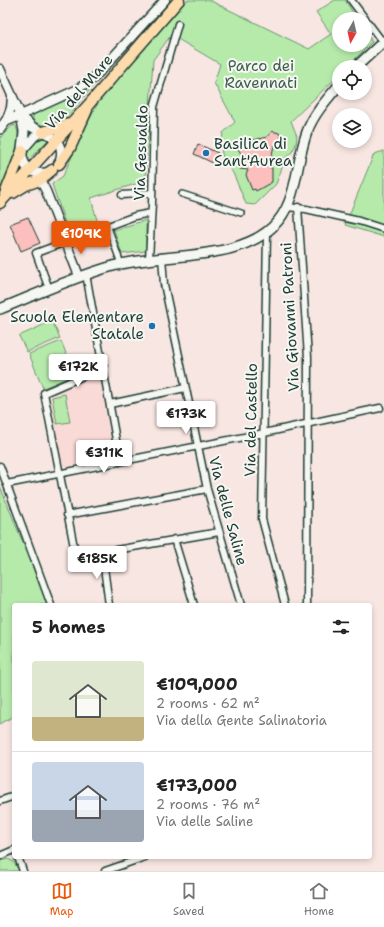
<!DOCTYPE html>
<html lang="en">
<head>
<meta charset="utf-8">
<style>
  body { margin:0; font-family:"Shantell Sans",sans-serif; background:#f6f6f6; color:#222; height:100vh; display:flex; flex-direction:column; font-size:15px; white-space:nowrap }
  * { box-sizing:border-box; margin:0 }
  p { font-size:13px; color:#767676 }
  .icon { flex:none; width:22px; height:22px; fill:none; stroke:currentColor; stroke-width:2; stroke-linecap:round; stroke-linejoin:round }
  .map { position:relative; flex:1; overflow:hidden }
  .details { position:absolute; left:12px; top:603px; width:360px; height:256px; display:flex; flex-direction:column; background:#fff; border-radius:4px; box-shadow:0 2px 6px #0003 }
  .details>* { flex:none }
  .needle { width:26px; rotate:188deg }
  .fabs { position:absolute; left:332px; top:12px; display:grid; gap:8px }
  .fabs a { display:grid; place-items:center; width:40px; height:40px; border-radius:50%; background:#fff; box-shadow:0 2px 6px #0003; font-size:20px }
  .price { position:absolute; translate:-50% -34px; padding:0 9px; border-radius:4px; background:#fff; color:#222; font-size:13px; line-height:26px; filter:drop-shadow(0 1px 2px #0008) }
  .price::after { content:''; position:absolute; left:50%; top:24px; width:12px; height:9px; margin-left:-6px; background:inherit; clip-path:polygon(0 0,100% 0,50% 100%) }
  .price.current { background:#ea580c; color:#fff }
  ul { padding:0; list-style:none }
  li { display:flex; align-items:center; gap:12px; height:100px; padding:0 20px }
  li+li { border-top:1px solid #e0e0e0 }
  li span { display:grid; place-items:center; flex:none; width:112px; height:80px; border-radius:4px; color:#555 }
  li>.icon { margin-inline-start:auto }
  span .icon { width:48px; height:48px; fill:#fffc; stroke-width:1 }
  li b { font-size:17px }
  h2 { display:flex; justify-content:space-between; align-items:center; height:48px; padding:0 20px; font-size:17px }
  .menu { display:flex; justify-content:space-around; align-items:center; height:56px; border-top:1px solid #e0e0e0; background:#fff; font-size:11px; color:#767676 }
  .menu a { display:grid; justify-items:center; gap:2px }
  .menu .current { color:#ea580c }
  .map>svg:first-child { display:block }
  .built { fill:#f9dad7 }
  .green { fill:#b6eaab; stroke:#6a9470 }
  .building { fill:#fbbfbd; stroke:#1f3d34 }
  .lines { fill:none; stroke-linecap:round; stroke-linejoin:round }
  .pedestrian-casing { stroke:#1f3d34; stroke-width:8 }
  .minor-casing { stroke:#1f3d34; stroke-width:9 }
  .tertiary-casing { stroke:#1f3d34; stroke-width:11 }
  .secondary-casing { stroke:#1f3d34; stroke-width:12 }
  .primary-casing { stroke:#1f3d34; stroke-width:13 }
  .pedestrian { stroke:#f6f6f2; stroke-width:5 }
  .minor { stroke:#f6f6f2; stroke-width:6 }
  .tertiary { stroke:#f6f6f2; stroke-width:8 }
  .secondary { stroke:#f6f6f2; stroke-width:9 }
  .primary { stroke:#fedbac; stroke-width:10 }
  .poi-dot { fill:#1f6fb2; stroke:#f6f6f2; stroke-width:1.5 }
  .labels { text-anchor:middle; stroke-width:4; stroke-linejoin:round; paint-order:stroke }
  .park-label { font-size:15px; fill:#3d604c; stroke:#f6f6f2 }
  .street-label { font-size:15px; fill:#1f3d34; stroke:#f6f6f2 }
  .poi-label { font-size:15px; fill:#1f3d34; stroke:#f6f6f2; text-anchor:start }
</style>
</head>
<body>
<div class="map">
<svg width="384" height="871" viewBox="0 0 384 871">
  <rect width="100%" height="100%" fill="#f8e6e2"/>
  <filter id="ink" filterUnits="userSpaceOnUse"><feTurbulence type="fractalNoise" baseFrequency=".025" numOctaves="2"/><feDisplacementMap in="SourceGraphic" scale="8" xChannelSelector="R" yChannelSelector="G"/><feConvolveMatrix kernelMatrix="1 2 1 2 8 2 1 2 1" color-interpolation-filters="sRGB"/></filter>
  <g filter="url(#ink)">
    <path class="built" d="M101 373 115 458 63 469 49 397 50 394Z"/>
    <path class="green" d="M187 0H209L309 49 331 34 316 12 335 0H345L357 19H339V45H365V31L372 42 347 67H339V75L291 121 297 136 296 144 292 152 286 157 276 184 255 205 246 204 233 173 223 159 221 148 223 133 235 122 214 83 220 64 171 35 153 60 145 181 91 198 98 224 69 235 52 184 63 176 83 132 99 101Z
      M93 86 64 121 45 127 37 124 33 120V115L35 113Z
      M15 125C25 138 8 181 0 193V138L12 126Z
      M43 138 48 140 27 161 26 159C28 148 34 142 43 138Z
      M384 151V237L345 225 374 154Z
      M146 220V251L122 254 114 230Z
      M52 321 60 338 27 352 19 336Z
      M61 341 75 375 43 388 29 354Z
      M65 394 70 422 57 424 52 397Z
      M0 486 48 605H14V716L0 724Z
      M8 859 14 862 19 871H0V861Z"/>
    <path class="building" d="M272 131 279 133 282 139 279 144 274 146 269 167 272 168V182L256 191 255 189 252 190 246 175 248 170 240 169 237 163 242 155 238 149V144L243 140 249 141 267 137Z
      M198 144 218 153 213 163 194 154Z
      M28 217 40 243 21 251 10 224Z"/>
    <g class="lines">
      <defs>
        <path id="pedestrian" d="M182 194 241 213
          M108 227 121 264"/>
        <path id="minor" d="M351 0 384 44
          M122 195 152 193
          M287 207 306 209 359 221 384 229
          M298 207 308 357 307 605
          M267 233 262 519 285 605
          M162 257 164 284 207 489 241 605
          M149 259 152 204 154 107 178 24
          M86 274 120 462
          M49 289 36 253 135 216 151 213
          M104 367 44 393 76 557 219 532
          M110 404 185 388
          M0 466 51 605
          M7 484 264 433 380 408
          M67 515 207 489
          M174 539 194 605
          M102 552 109 605
          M0 801 14 796
          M0 856 14 850
          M18 857 23 871
          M105 871 145 857"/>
        <path id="tertiary" d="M0 69 21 115 76 90 93 79 165 0
          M6 121 11 108 12 97
          M22 151 35 136 43 132C57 137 64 147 60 161
          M38 176 46 191 79 276"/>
        <path id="secondary" d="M356 67 384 41
          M21 115C22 120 23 125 24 131 24 139 21 148 22 156 24 171 39 177 51 171
          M21 116 32 127 43 132
          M0 129 6 121 21 115
          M0 309C37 294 74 277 113 266 163 252 244 263 278 221 298 197 296 161 307 132 313 115 327 99 339 85"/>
        <path id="primary" d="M43 132 69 124
          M59 164 70 148 87 110
          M13 193 26 185 40 180 52 170
          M5 194 22 151
          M0 203 90 103 179 0"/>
      </defs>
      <use href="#pedestrian" class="pedestrian-casing"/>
      <use href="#minor" class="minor-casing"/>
      <use href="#tertiary" class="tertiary-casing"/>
      <use href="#secondary" class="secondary-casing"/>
      <use href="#primary" class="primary-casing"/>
      <use href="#pedestrian" class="pedestrian"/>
      <use href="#minor" class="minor"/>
      <use href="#tertiary" class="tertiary"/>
      <use href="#secondary" class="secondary"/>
      <use href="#primary" class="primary"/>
    </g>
  </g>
  <g class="poi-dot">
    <circle cx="206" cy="153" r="4"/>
    <circle cx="152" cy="326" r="4"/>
  </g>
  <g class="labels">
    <g class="park-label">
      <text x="261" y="71">Parco dei<tspan x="261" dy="17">Ravennati</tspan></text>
    </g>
    <g class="street-label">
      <text transform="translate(79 92) rotate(-49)" y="5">Via del Mare</text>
      <text transform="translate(141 153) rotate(-88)" y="5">Via Gesualdo</text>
      <text transform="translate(290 317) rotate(-93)" y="5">Via Giovanni Patroni</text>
      <text transform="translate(251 420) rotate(-89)" y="5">Via del Castello</text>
      <text transform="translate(228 511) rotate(75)" y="5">Via delle Saline</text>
    </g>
    <g class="poi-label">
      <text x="214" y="149">Basilica di<tspan x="214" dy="17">Sant'Aurea</tspan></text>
      <text x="144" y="322" text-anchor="end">Scuola Elementare<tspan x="144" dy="17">Statale</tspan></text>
    </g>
  </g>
</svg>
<div class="fabs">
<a><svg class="needle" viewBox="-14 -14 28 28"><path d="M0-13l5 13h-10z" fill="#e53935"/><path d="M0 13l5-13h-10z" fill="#767676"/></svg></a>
<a><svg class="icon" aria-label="locate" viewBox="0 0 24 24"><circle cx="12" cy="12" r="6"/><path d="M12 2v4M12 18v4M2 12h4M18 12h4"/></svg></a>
<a><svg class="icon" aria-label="layers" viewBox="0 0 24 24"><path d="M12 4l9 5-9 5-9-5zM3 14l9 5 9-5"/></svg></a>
</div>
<b class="price current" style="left:81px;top:255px">€109K</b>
<b class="price" style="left:78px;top:388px">€172K</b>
<b class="price" style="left:186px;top:435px">€173K</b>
<b class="price" style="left:104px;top:474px">€311K</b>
<b class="price" style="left:97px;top:580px">€185K</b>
<section class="details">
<h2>5 homes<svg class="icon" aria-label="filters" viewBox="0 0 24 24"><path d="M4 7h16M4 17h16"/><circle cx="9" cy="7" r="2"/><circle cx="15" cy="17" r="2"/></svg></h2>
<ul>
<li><span style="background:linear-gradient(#dfe7d0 70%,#c2b280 0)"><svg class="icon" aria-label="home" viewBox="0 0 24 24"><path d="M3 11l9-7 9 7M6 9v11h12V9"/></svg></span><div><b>€109,000</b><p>2 rooms · 62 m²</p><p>Via della Gente Salinatoria</p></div></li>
<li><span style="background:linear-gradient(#c9d6e8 60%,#9aa5b1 0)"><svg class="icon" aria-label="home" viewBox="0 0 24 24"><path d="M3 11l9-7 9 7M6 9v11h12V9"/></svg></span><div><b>€173,000</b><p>2 rooms · 76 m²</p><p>Via delle Saline</p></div></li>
</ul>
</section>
</div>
<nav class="menu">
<a class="current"><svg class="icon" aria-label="map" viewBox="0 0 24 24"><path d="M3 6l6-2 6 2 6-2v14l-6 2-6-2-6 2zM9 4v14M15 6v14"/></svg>Map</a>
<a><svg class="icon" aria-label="saved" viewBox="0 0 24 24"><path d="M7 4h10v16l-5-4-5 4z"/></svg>Saved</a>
<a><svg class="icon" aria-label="home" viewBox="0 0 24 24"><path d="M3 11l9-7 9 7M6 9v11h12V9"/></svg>Home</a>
</nav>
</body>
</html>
